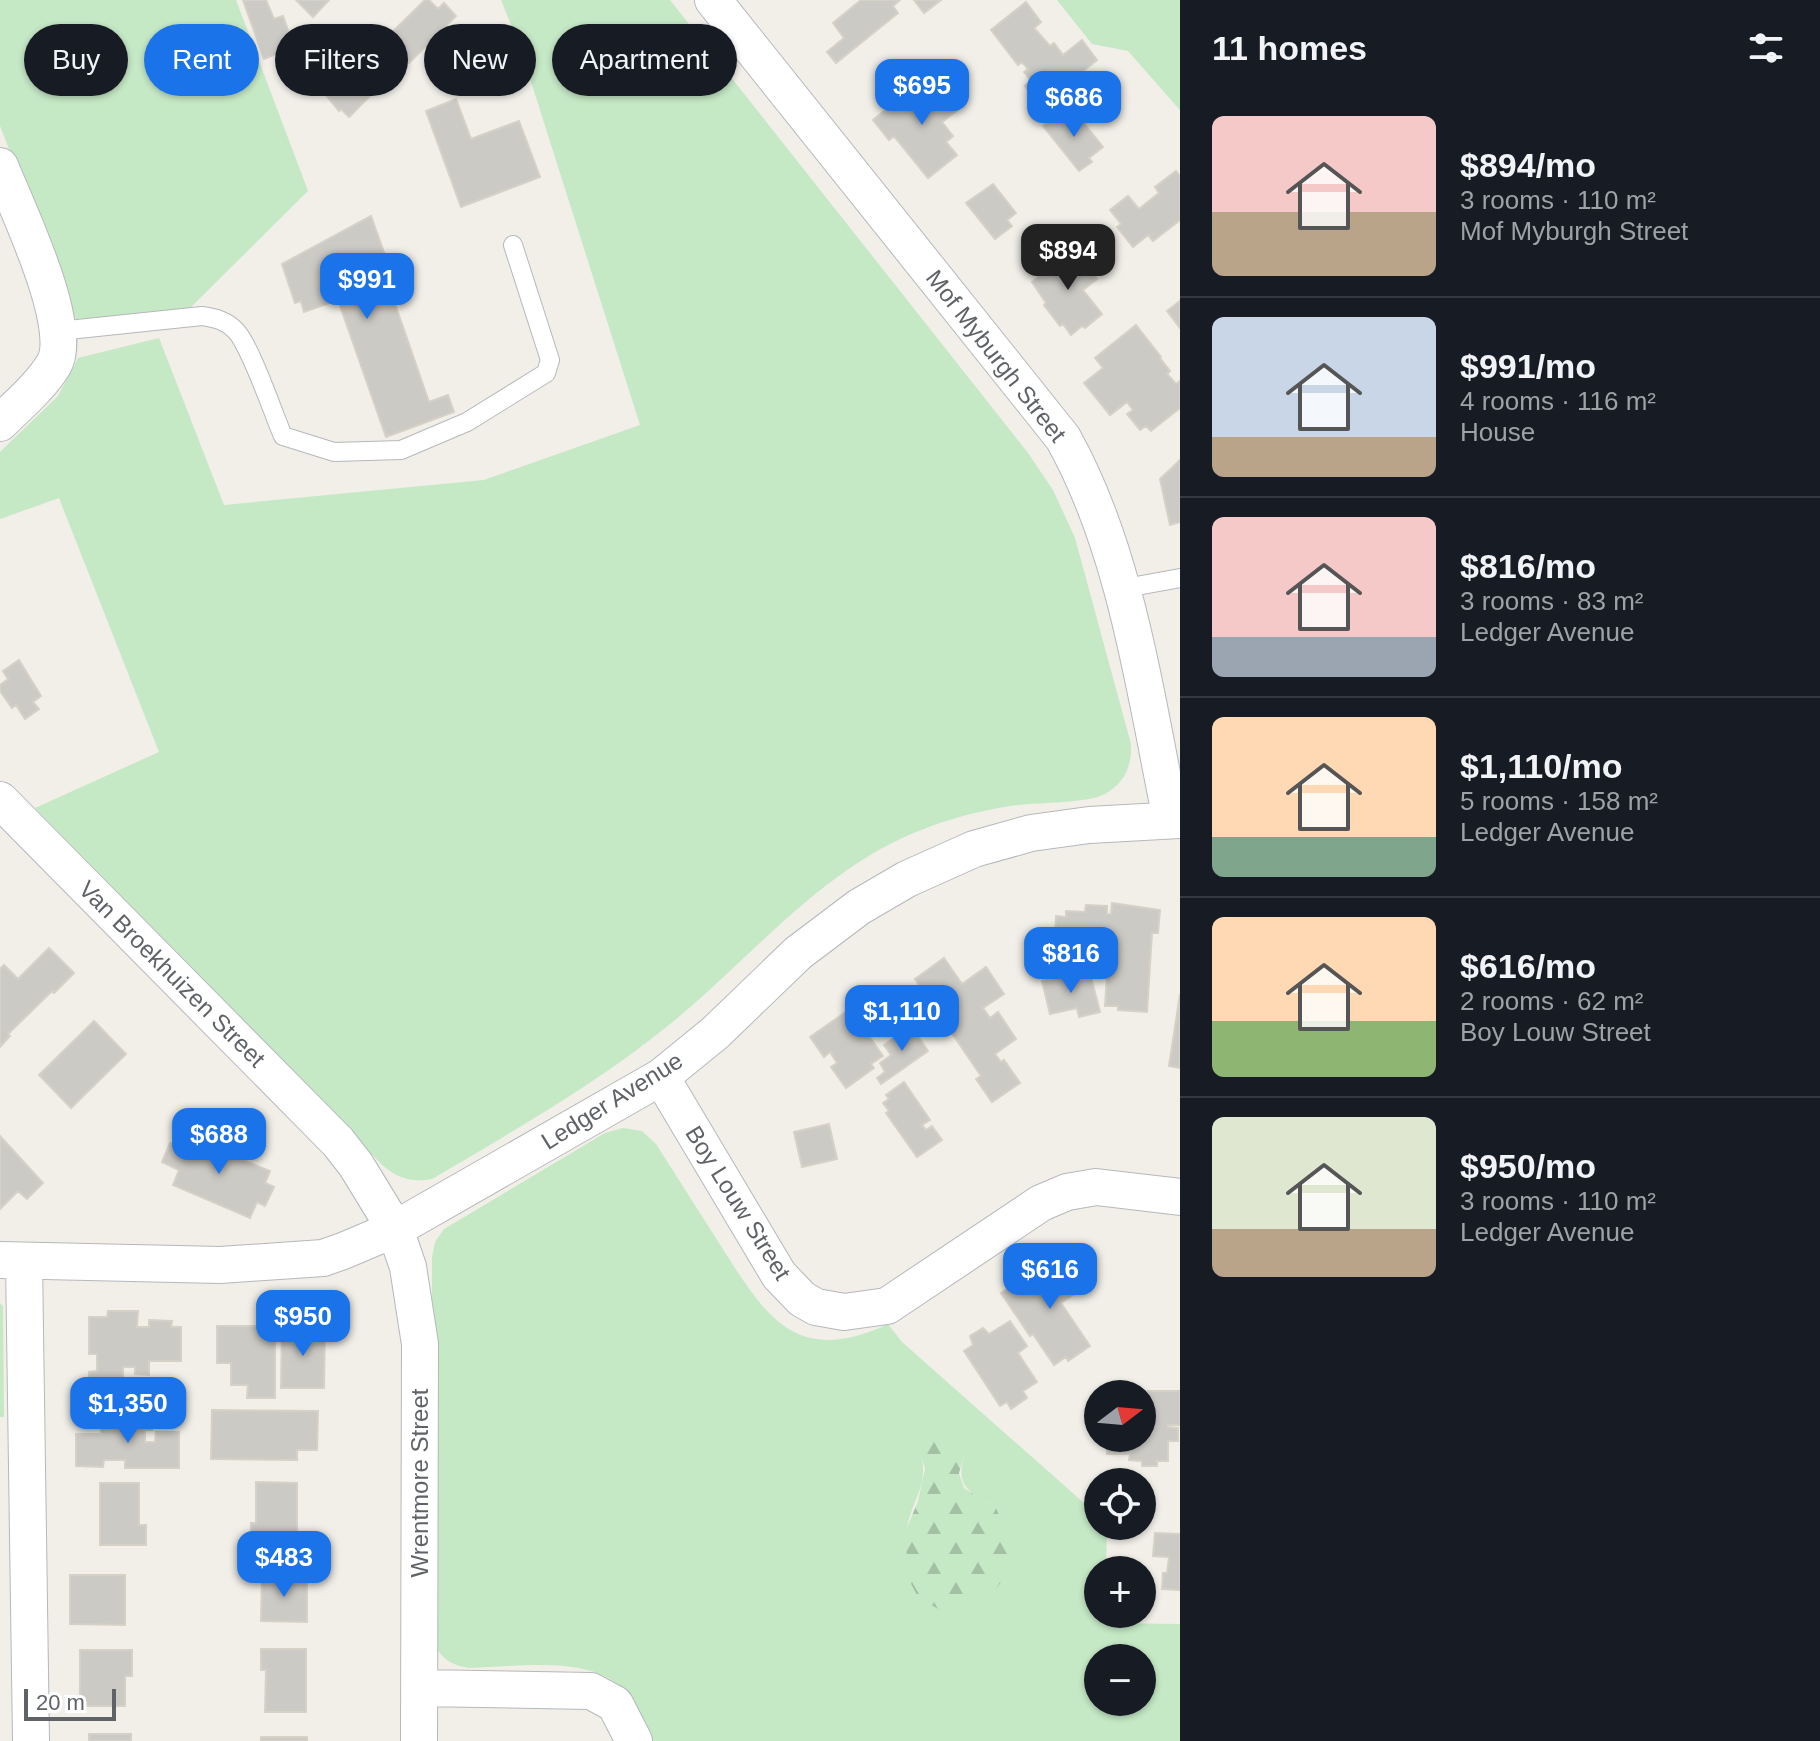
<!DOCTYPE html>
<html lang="en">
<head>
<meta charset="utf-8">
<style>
  body { margin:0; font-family:Helvetica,sans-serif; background:#20242c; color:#f1f3f6; height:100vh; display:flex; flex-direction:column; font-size:30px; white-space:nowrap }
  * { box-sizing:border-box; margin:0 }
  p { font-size:26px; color:#9ea1a6 }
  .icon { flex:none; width:44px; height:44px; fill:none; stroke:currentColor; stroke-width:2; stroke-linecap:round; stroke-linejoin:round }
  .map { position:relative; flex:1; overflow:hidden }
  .panel { display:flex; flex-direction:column; background:#171b24; width:640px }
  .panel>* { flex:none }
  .guide { position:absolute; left:24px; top:24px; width:760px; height:72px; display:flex; gap:16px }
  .needle { width:52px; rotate:74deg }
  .fabs { position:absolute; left:1084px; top:1380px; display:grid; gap:16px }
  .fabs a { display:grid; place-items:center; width:72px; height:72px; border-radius:50%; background:#171b24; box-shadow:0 2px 6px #0004; font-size:40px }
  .scale { position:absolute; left:24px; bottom:20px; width:92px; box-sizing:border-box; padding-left:8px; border:4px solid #5f6368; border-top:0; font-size:22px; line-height:28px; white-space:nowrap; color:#5f6368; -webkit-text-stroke:6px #fff; paint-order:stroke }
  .price { position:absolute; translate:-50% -68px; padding:0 18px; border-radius:16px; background:#1a73e8; color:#fff; font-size:26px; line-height:52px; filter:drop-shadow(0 2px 4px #0008) }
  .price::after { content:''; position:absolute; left:50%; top:48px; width:24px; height:18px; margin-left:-12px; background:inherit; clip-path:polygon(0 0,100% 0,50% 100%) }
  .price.on { background:#222; color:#fff }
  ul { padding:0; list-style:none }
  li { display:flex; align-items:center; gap:24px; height:200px; padding:0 32px }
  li+li { border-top:2px solid #363941 }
  li span { display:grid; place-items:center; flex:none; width:224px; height:160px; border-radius:12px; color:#555 }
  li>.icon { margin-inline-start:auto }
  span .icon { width:96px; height:96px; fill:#fffc; stroke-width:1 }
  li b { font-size:34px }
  h2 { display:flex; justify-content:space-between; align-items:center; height:96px; padding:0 32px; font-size:34px }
  .tag { padding:0 28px; border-radius:36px; background:#171b24; box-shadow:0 2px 6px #0004; font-size:28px; line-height:72px }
  .tag.on { background:#1a73e8; color:#fff }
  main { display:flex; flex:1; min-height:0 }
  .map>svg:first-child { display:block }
  .grass { fill:#c5e8c5; fill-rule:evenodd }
  .forest { fill:url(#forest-firs) }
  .building { fill:#cccac5; stroke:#d6d1c6; stroke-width:2 }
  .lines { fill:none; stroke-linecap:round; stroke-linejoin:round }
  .lane-casing { stroke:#b5b8bc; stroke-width:20 }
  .street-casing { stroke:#b5b8bc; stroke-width:38 }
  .lane { stroke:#fff; stroke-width:18 }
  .street { stroke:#fff; stroke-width:36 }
  .labels { text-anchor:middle; stroke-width:6; stroke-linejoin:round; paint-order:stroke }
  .street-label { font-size:24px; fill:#5f6368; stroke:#fff }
</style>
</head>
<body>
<main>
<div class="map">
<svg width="1180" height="1741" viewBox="0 0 1180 1741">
  <defs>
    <pattern id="forest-firs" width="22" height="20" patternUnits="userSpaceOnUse" patternTransform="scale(2)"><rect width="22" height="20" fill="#c5e8c5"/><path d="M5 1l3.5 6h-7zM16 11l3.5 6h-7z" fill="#a3c0a4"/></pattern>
  </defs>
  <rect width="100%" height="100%" fill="#f1efe8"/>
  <path class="grass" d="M0 0H236L308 191 187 311 76 319 0 126Z
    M501 0H670L1028 453 1053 490 1075 538 1131 744C1132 765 1125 783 1105 794 1087 804 1033 802 1010 806 972 812 934 823 900 839 811 882 750 958 675 1020 600 1082 515 1130 432 1179 393 1187 375 1158 353 1131L35 808 159 752 59 498 0 519V452L58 396 78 358 159 338 224 505 484 480 640 425 520 47Z
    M1057 0H1180V110L1128 51 1092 44Z
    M623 1128 642 1131 656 1144C677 1177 698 1210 719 1243 765 1315 794 1368 888 1324L902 1342 1093 1511 1098 1512V1526H1107L1106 1570H1098V1614H1105V1623L1180 1624V1741H651C643 1726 637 1704 625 1691 592 1654 515 1667 469 1668 449 1665 438 1656 431 1637L432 1257 435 1242 444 1229 605 1133ZM921 1455H964C955 1489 970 1491 996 1508L965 1609H940L918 1597C915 1582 904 1541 907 1528 912 1500 929 1485 921 1455ZM1098 1658H1142V1702H1098Z
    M0 1303 3 1306 4 1417H0Z"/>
  <path class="forest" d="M949 1435 959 1440 964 1455 959 1473 964 1488 996 1508 1010 1541 1006 1576 995 1590 965 1609 940 1610 918 1597 907 1576 906 1530 918 1501 925 1469 921 1455 924 1441Z"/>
  <path class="building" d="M243 0H266L274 19 283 16 294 47 264 59Z
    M296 0H329L313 17Z
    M425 0H429L438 9 444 3 456 16 409 63 385 39Z
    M861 0H900L893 6 898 13 836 63 827 52 844 38 833 23Z
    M914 0H941L924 13Z
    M1026 2 1041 22 1034 28 1050 46 1054 43 1063 55 1082 40 1097 60 1040 106 1025 86 1031 81 1024 72 1028 69 1022 62 1018 65 991 30Z
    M337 57 374 92 349 117 341 109 339 111 320 88 329 78 322 71Z
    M939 82 960 108 942 122 953 136 946 142 957 155 928 178 894 136 889 140 873 120 914 87 922 96Z
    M456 99 471 139 519 121 540 177 461 207 426 111Z
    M1063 110 1069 117 1075 112 1103 147 1089 158 1092 162 1079 171 1043 126Z
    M1176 171 1180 176V220L1153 241 1148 235 1133 247 1117 227 1121 224 1110 210 1128 196 1139 209 1159 193 1155 187Z
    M993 184 1016 213 1007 220 1012 226 995 239 966 203Z
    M371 216 390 269 384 272 429 402 448 395 454 412 386 437 338 300 304 312 301 301 295 303 282 264Z
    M1073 248 1097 279 1083 290 1102 314 1085 328 1082 326 1071 335 1063 324 1060 326 1044 305 1046 303 1032 282Z
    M1180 301V328L1167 311Z
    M1136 325 1161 357 1160 358 1170 371 1167 374 1176 384 1180 381V408L1151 431 1146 426 1140 430 1127 414 1133 410 1127 402 1110 415 1084 383 1103 368 1095 358Z
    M1180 460V522L1170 525 1160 479Z
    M19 660 41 696 33 702 39 709 25 719 16 705 12 708 0 691V685L8 679 3 671Z
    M1112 903 1160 910 1158 933H1152L1147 1012 1118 1010V1006H1105L1108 960 1064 956 1065 940 1055 939 1056 916 1066 917V911L1085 912 1086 905 1107 906V914H1111Z
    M49 948 74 973 54 993 52 991 8 1034 10 1036 0 1047V969L4 965 18 979Z
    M944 958 962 984 986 967 1004 994 983 1008 990 1018 998 1012 1016 1039 995 1054 1001 1062 1004 1060 1020 1083 992 1102 976 1079 981 1076 915 979Z
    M1072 974 1074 981 1091 977 1100 1012 1079 1017 1077 1008 1050 1014 1042 981Z
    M1180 994V1068L1169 1066Z
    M860 1002 874 1021 864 1029 883 1056 871 1064 874 1068 846 1088 831 1067 837 1063 830 1052 824 1057 810 1037Z
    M94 1021 126 1054 71 1108 39 1075Z
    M911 1026 928 1051 881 1084 877 1078 885 1072 880 1063 891 1055 884 1045Z
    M904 1082 930 1120 922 1125 926 1130 932 1126 942 1140 917 1157 886 1113 889 1111 883 1103 889 1099 886 1095Z
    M829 1124 837 1159 802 1167 794 1132Z
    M0 1136 43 1183 27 1199 18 1191 0 1209Z
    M216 1137 227 1142 223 1152 270 1171 265 1183 274 1187 265 1206 257 1202 250 1218 173 1185 179 1170 162 1162 170 1143 188 1151 193 1139 212 1147Z
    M1067 1256 1087 1286 1061 1303 1090 1346 1068 1361 1066 1357 1054 1365 1033 1334 1030 1336 1001 1293 1020 1280 1029 1294 1034 1291 1030 1285 1039 1280 1043 1285 1048 1282 1041 1273Z
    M108 1311H138L137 1327H149V1320L172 1321 171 1327H181V1361H149V1375L135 1374V1367H123V1402L89 1403V1372L97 1371V1354H89V1317H107Z
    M1010 1321 1027 1346 1018 1353 1037 1382 1023 1391 1027 1398 1011 1409 1007 1402 1000 1406 964 1351 973 1345 970 1336 983 1328 989 1334Z
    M217 1326H275V1398H247L248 1385H231V1363H217Z
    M282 1327H325L324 1388H281Z
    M1148 1391H1180V1425H1168V1427L1178 1428V1441H1168V1461H1157V1466H1142V1461L1129 1460 1130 1454H1107V1438H1142V1407H1147Z
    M212 1410 318 1411 317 1450H297V1460L211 1459Z
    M101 1417 152 1418V1430H145V1442H155L156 1432H179V1468H125V1460H104L103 1467 76 1466V1434H101Z
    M256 1482 297 1483V1547L251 1546V1523H256Z
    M100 1483H139V1525H146V1545H100Z
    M1155 1533 1180 1534V1590L1162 1589 1163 1573H1167L1169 1557 1153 1556Z
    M70 1575H125V1625L70 1624Z
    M262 1577H307V1622L261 1621Z
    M261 1649H306V1712H265L266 1670H261Z
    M80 1650H132V1676H125V1706H80Z
    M89 1734H131V1741H89Z
    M261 1737H307V1741H261Z"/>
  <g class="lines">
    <defs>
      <path id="lane" d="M59 331 202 316C216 318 227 321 236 331 251 347 273 413 283 436L334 452 401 450 467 422 546 373 550 360 513 245
        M1120 589 1180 578"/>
      <path id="street" d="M713 0 1063 438C1126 550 1145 693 1171 819
        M0 166C16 206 75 327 54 364 41 386 18 405 0 423
        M0 800 338 1142 356 1165 395 1229 408 1267 420 1344 419 1741
        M661 1077 779 1275 802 1299 816 1307 844 1312 887 1306 1041 1203 1067 1192 1096 1187 1180 1197
        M0 1260 220 1265 323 1258 343 1251 395 1229 661 1077 715 1033 798 953 859 907 907 879 974 849 1031 833 1089 825 1180 820
        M24 1261 31 1741
        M420 1688 591 1691 615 1704 634 1741"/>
    </defs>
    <use href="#lane" class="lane-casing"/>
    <use href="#street" class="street-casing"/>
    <use href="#lane" class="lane"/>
    <use href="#street" class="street"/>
  </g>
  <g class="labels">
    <g class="street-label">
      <text transform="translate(996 356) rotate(52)" y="8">Mof Myburgh Street</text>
      <text transform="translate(172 974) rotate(45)" y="8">Van Broekhuizen Street</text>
      <text transform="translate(612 1101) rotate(-32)" y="8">Ledger Avenue</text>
      <text transform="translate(738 1203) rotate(58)" y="8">Boy Louw Street</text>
      <text transform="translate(420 1483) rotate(-90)" y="8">Wrentmore Street</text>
    </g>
  </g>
</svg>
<div class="fabs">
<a><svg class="needle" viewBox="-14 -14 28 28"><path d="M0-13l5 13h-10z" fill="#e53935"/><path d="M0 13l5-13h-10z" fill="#9ea1a6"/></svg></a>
<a><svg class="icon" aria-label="locate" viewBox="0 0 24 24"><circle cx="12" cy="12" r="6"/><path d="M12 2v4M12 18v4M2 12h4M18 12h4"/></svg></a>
<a>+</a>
<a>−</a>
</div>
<div class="scale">20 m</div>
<b class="price" style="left:922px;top:127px">$695</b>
<b class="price" style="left:1074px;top:139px">$686</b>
<b class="price on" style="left:1068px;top:292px">$894</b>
<b class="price" style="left:367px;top:321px">$991</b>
<b class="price" style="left:1071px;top:995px">$816</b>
<b class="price" style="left:902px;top:1053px">$1,110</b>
<b class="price" style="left:219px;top:1176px">$688</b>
<b class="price" style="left:1050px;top:1311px">$616</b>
<b class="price" style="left:303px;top:1358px">$950</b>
<b class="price" style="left:128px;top:1445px">$1,350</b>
<b class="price" style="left:284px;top:1599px">$483</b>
<div class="guide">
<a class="tag">Buy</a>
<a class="tag on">Rent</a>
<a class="tag">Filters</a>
<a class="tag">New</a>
<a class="tag">Apartment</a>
</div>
</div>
<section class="panel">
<h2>11 homes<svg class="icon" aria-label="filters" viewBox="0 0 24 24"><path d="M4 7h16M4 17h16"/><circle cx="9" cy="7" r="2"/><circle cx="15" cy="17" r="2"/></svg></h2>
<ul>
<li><span style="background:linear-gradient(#f6c9c9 60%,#b9a48a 0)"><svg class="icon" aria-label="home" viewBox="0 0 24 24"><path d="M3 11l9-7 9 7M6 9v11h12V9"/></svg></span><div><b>$894/mo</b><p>3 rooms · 110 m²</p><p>Mof Myburgh Street</p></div></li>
<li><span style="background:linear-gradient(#c9d6e8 75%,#b9a48a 0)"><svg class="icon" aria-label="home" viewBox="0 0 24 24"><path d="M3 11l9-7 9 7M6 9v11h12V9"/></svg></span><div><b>$991/mo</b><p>4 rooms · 116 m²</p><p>House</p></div></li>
<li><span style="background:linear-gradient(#f6c9c9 75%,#9aa5b1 0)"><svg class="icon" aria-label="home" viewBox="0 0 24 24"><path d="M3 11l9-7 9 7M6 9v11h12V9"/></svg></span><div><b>$816/mo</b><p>3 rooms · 83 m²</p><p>Ledger Avenue</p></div></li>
<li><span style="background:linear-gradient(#ffd9b3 75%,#7fa58c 0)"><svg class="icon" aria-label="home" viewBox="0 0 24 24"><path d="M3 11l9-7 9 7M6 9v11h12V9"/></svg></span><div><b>$1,110/mo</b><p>5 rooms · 158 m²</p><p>Ledger Avenue</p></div></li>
<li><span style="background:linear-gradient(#ffd9b3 65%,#8fb573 0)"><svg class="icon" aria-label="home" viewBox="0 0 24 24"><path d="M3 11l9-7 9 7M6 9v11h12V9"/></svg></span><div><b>$616/mo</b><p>2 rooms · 62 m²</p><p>Boy Louw Street</p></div></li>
<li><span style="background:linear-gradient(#dfe7d0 70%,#b9a48a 0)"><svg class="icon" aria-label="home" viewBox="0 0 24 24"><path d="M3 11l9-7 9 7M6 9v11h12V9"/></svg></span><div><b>$950/mo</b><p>3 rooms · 110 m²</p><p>Ledger Avenue</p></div></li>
</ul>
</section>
</main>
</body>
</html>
